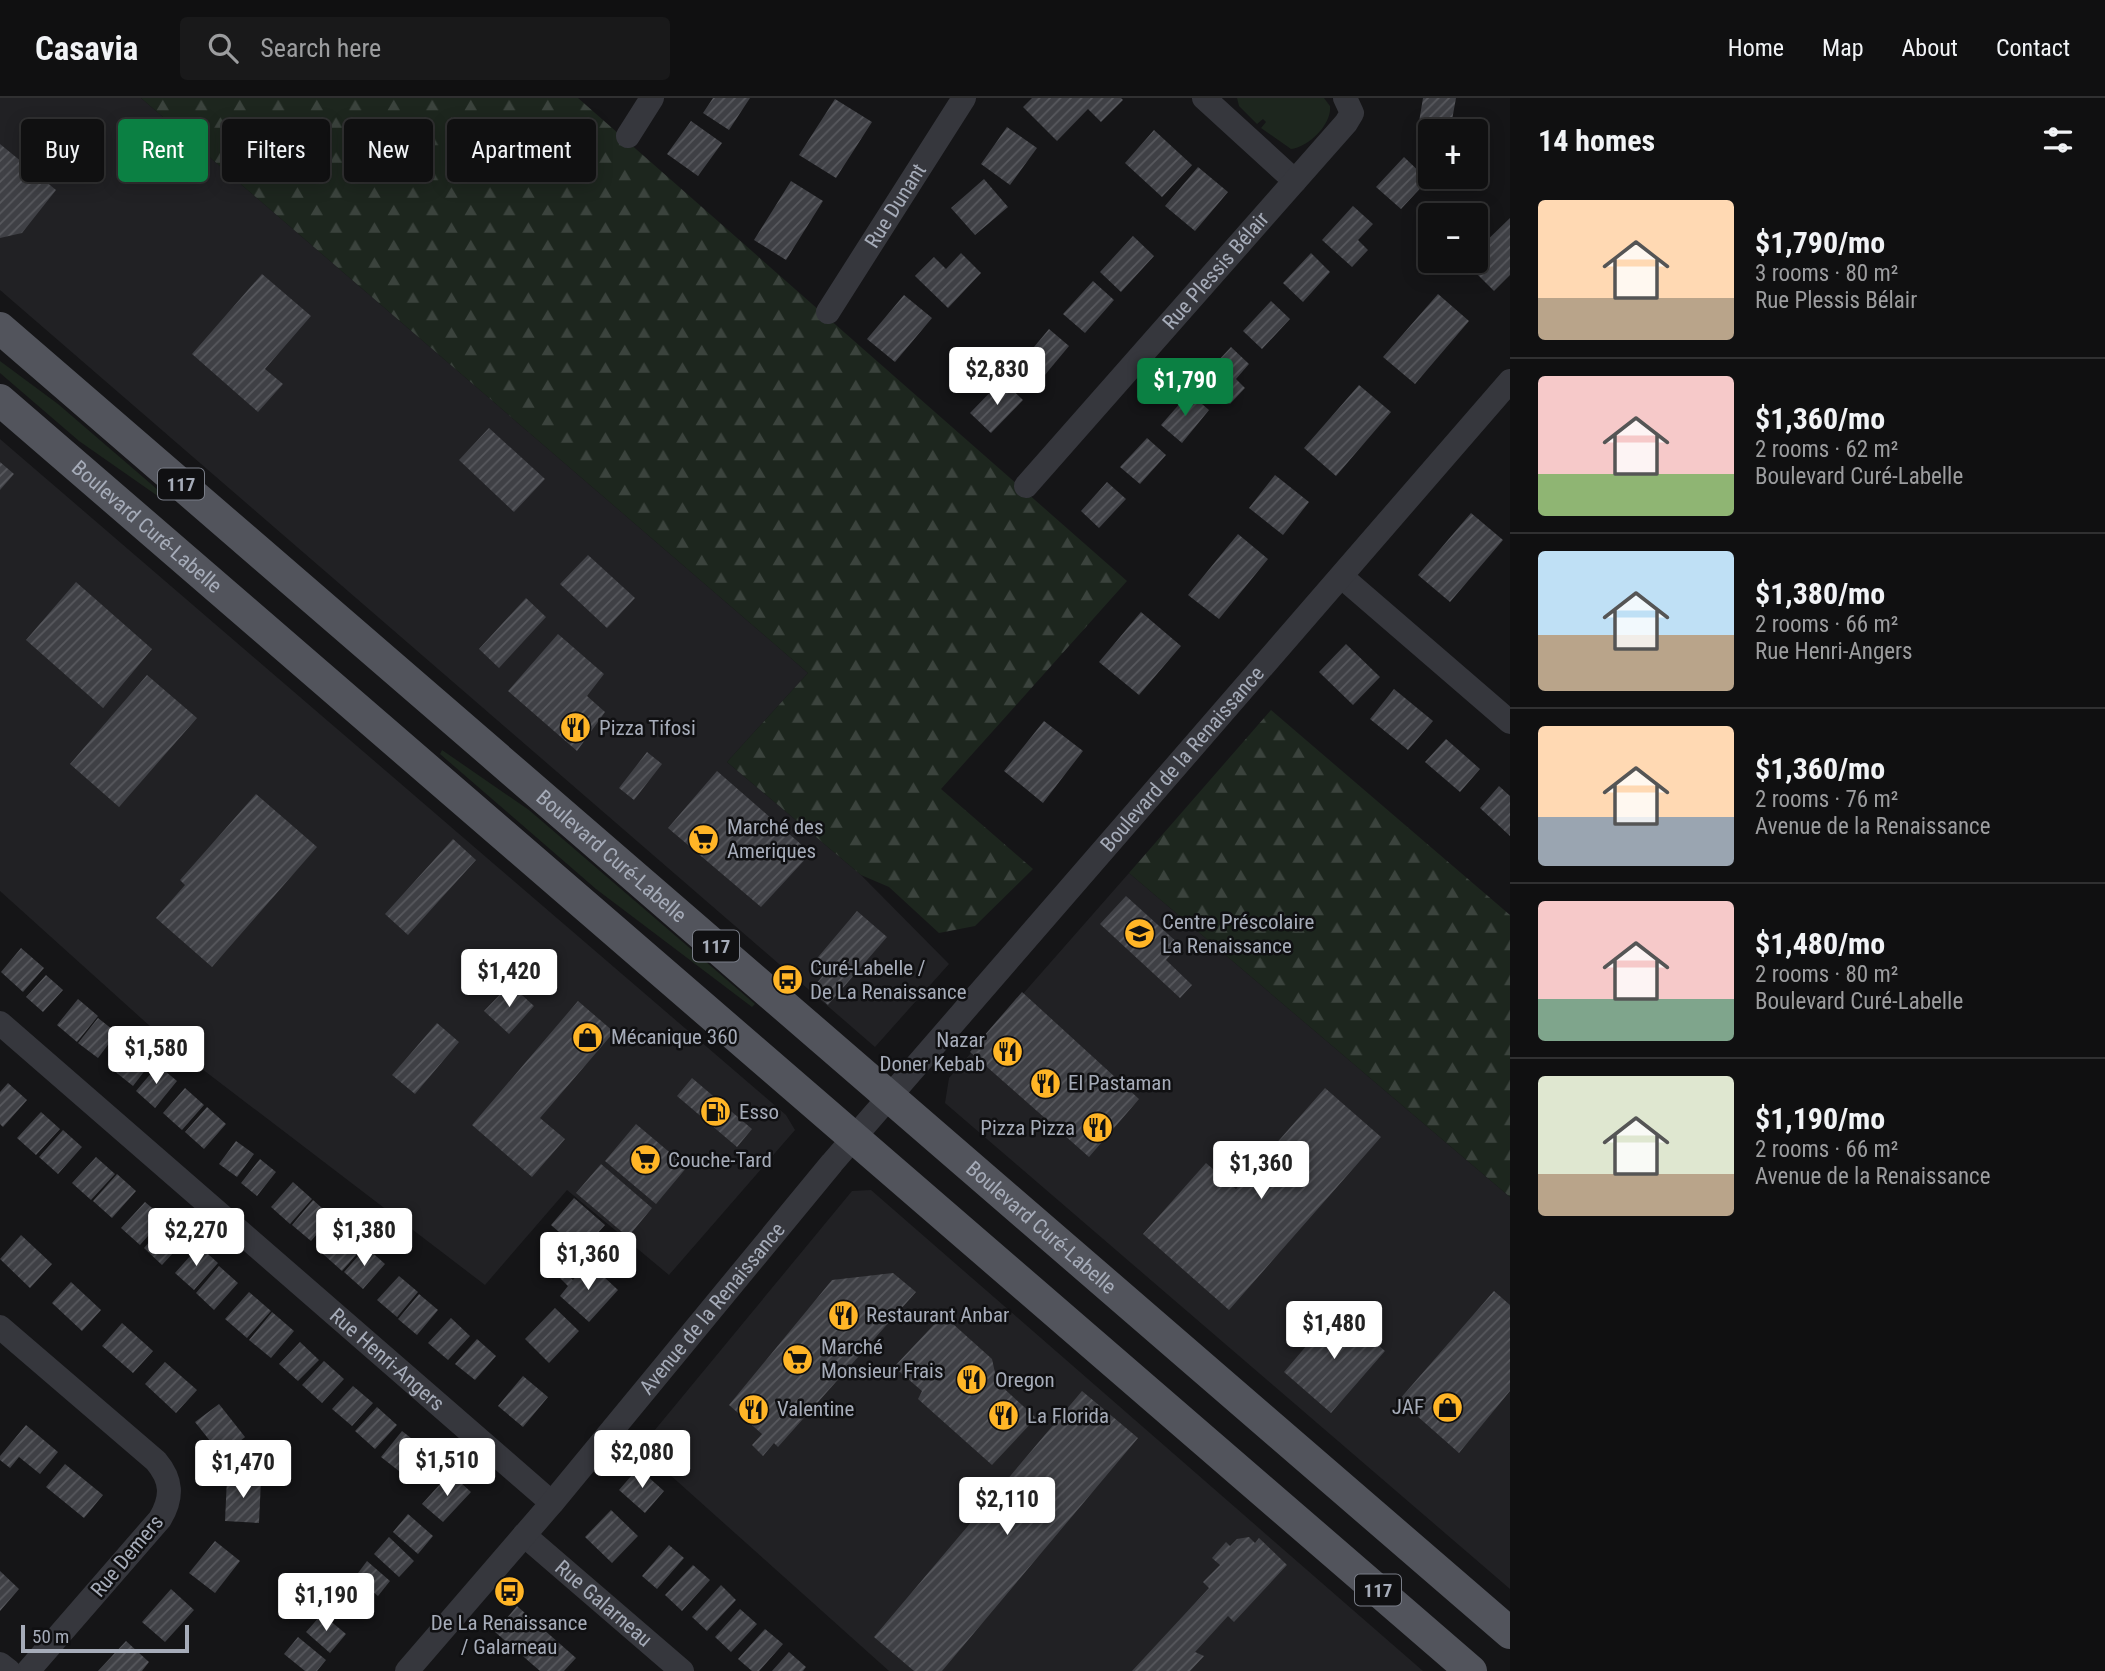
<!DOCTYPE html>
<html lang="en">
<head>
<meta charset="utf-8">
<style>
  body { margin:0; font-family:"Roboto Condensed",sans-serif; background:#19191a; color:#f1f3f6; height:100vh; display:flex; flex-direction:column; font-size:26px; white-space:nowrap }
  * { box-sizing:border-box; margin:0 }
  p { font-size:23px; color:#9c9d9f }
  .icon { flex:none; width:38px; height:38px; fill:none; stroke:currentColor; stroke-width:2; stroke-linecap:round; stroke-linejoin:round }
  .map { position:relative; flex:1; overflow:hidden }
  .sheet { display:flex; flex-direction:column; background:#101011; width:595px }
  .sheet>* { flex:none }
  .top-card { position:absolute; left:21px; top:21px; width:665px; height:63px; display:flex; gap:14px }
  .controls { position:absolute; left:1418px; top:21px; display:grid; gap:14px }
  .controls a { display:grid; place-items:center; width:70px; height:70px; border-radius:7px; background:#101011; box-shadow:0 4px 18px #0003,0 0 0 2px #303031; font-size:35px }
  .scale { position:absolute; left:21px; bottom:18px; width:168px; box-sizing:border-box; padding-left:7px; border:4px solid #a6acb9; border-top:0; font-size:19px; line-height:24px; white-space:nowrap; color:#a6acb9; -webkit-text-stroke:5px #101012; paint-order:stroke }
  .price { position:absolute; translate:-50% -60px; padding:0 16px; border-radius:7px; background:#fff; color:#222; font-size:23px; line-height:46px; filter:drop-shadow(0 2px 4px #0008) }
  .price::after { content:''; position:absolute; left:50%; top:42px; width:21px; height:16px; margin-left:-10px; background:inherit; clip-path:polygon(0 0,100% 0,50% 100%) }
  .price.current { background:#0b8043; color:#fff }
  ul { padding:0; list-style:none }
  li { display:flex; align-items:center; gap:21px; height:175px; padding:0 28px }
  li+li { border-top:2px solid #303031 }
  li span { display:grid; place-items:center; flex:none; width:196px; height:140px; border-radius:7px; color:#555 }
  li>.icon { margin-inline-start:auto }
  span .icon { width:84px; height:84px; fill:#fffc; stroke-width:1 }
  li b { font-size:30px }
  h2 { display:flex; justify-content:space-between; align-items:center; height:84px; padding:0 28px; font-size:30px }
  .tag { padding:0 24px; border-radius:7px; background:#101011; box-shadow:0 4px 18px #0003,0 0 0 2px #303031; font-size:24px; line-height:63px }
  .tag.current { background:#0b8043; color:#fff }
  header { display:flex; align-items:center; gap:42px; box-sizing:border-box; height:98px; padding:0 35px; background:#101011; border-bottom:2px solid #303031 }
  header strong { font-size:33px }
  nav { display:flex; gap:38px; margin-inline-start:auto; font-size:24px }
  .search { width:490px; height:63px; background:#19191a; display:flex; align-items:center; gap:18px; box-sizing:border-box; padding:0 24px; border-radius:7px; color:#9c9d9f; font-size:26px }
  main { display:flex; flex:1; min-height:0 }
  .map>svg:first-child { display:block }
  .built { fill:#212124 }
  .grass { fill:#1d261e }
  .forest { fill:url(#forest-firs) }
  .building { fill:url(#building-hatch) }
  .lines { fill:none; stroke-linecap:round; stroke-linejoin:round }
  .minor { stroke:#36373d; stroke-width:24 }
  .major { stroke:#52545c; stroke-width:32 }
  .labels { text-anchor:middle; stroke-width:5; stroke-linejoin:round; paint-order:stroke }
  .shield { fill:#101012; stroke:#797d87; stroke-width:2 }
  .shield-label { font-size:19px; font-weight:bold; fill:#a6acb9 }
  .street-label { font-size:21px; fill:#a6acb9; stroke:#101012 }
  .poi-label { font-size:21px; fill:#a6acb9; stroke:#101012; text-anchor:start }
</style>
</head>
<body>
<header>
<strong>Casavia</strong>
<div class="search"><svg class="icon" aria-label="search" viewBox="0 0 24 24"><circle cx="10" cy="10" r="6"/><path d="M15 15l6 6"/></svg>Search here</div>
<nav><a>Home</a><a>Map</a><a>About</a><a>Contact</a></nav>
</header>
<main>
<div class="map">
<svg width="1510" height="1573" viewBox="0 0 1510 1573">
  <defs>
    <pattern id="forest-firs" width="22" height="20" patternUnits="userSpaceOnUse" patternTransform="scale(1.75)"><rect width="22" height="20" fill="#1d261e"/><path d="M5 1l3.5 6h-7zM16 11l3.5 6h-7z" fill="#3b433d"/></pattern>
    <pattern id="building-hatch" width="6" height="6" patternUnits="userSpaceOnUse" patternTransform="scale(1.75)"><rect width="6" height="6" fill="#3f4045"/><path d="M-1 1l2-2M0 6l6-6M5 7l2-2" fill="none" stroke="#58595e"/></pattern>
  </defs>
  <rect width="100%" height="100%" fill="#151517"/>
  <path class="built" d="M0 0H141L808 575 727 664 861 777 949 866 875 949 0 192Z
    M0 341 786 1017 795 1032 669 1177 567 1092 485 1187 172 948 0 793Z
    M1129 775 1510 1099V1491L945 1005 949 980Z
    M871 1092 1423 1573H889L640 1350 852 1093Z"/>
  <path class="grass" d="M1237 0H1324L1330 8C1332 26 1309 49 1291 51L1261 30 1266 24 1263 21 1257 26 1239 8Z
    M0 263 58 306 165 398 162 401 79 343 0 275Z
    M442 652 529 712 755 906 752 909 596 791 440 656Z"/>
  <path class="forest" d="M141 0H578L1127 483 941 691 1033 771 975 828 939 835 889 789 861 777 727 664 808 575Z
    M1271 612 1510 817V1099L1129 775Z"/>
  <path class="building" d="M713 0H750L729 32 703 15Z
    M1032 0H1121L1123 2 1101 24 1088 11 1057 43 1023 9Z
    M1423 0H1456L1450 33H1430V38L1417 36Z
    M835 1 872 24 836 80 799 57Z
    M691 23 722 45 698 78 667 56Z
    M1007 29 1037 50 1010 87 981 66Z
    M1154 32 1192 67 1162 99 1125 65Z
    M0 46 56 92 22 135 0 140Z
    M1404 59 1428 82 1401 111 1376 89Z
    M1198 69 1228 94 1195 133 1165 108Z
    M984 81 1008 109 975 137 951 110Z
    M791 83 823 103 786 162 754 142Z
    M1353 108 1373 126 1358 142 1368 152 1352 169 1322 142Z
    M1510 120V177L1494 193 1465 164 1475 163V154Z
    M1133 138 1154 158 1121 194 1100 174Z
    M961 155 981 175 948 210 915 178 934 159 946 171Z
    M1311 155 1330 174 1303 204 1283 185Z
    M262 176 311 218 265 271 283 286 258 314 192 256Z
    M1093 183 1114 202 1085 235 1063 216Z
    M1438 196 1469 223 1415 286 1383 259Z
    M904 197 932 220 895 264 867 241Z
    M1271 203 1290 221 1262 251 1243 233Z
    M1049 231 1069 248 1039 284 1019 267Z
    M1231 249 1249 266 1236 281 1245 290 1230 306 1202 280Z
    M1002 282 1023 302 991 335 970 315Z
    M1359 287 1391 314 1336 378 1304 350Z
    M1189 295 1209 312 1182 345 1161 327Z
    M489 330 545 381 514 414 459 362Z
    M1147 340 1166 357 1140 386 1120 369Z
    M0 364 14 376 0 392Z
    M1275 377 1309 404 1283 437 1249 410Z
    M1107 384 1126 401 1099 430 1081 413Z
    M1471 415 1503 442 1450 504 1418 477Z
    M1238 436 1268 461 1219 521 1188 497Z
    M588 457 635 500 607 530 560 486Z
    M76 484 152 551 103 610 26 542Z
    M526 500 546 519 499 570 479 551Z
    M1141 514 1181 548 1139 597 1099 564Z
    M558 536 604 576 587 598 605 614 577 653 508 593Z
    M1346 546 1380 579 1353 607 1319 574Z
    M147 577 197 620 119 709 70 666Z
    M1394 591 1433 623 1408 652 1370 621Z
    M1044 623 1083 653 1043 705 1004 673Z
    M1446 641 1480 671 1460 694 1425 664Z
    M647 654 662 666 634 702 619 690Z
    M717 673 811 755 761 809 668 730Z
    M1499 688 1510 698V738L1480 710Z
    M256 696 317 749 212 869 156 820 185 787 180 782Z
    M453 741 476 762 408 837 385 816Z
    M1126 798 1180 847 1166 862 1192 887 1180 900 1100 826Z
    M857 813 887 839 828 907 811 892 825 875 813 865Z
    M21 850 44 870 23 894 1 874Z
    M46 877 63 892 43 914 26 899Z
    M510 886 534 908 509 936 484 913Z
    M1022 894 1139 1001 1089 1059 970 954Z
    M78 901 98 918 77 944 57 927Z
    M578 903 614 934 540 1020 565 1041 532 1079 472 1027Z
    M98 920 117 935 98 960 78 945Z
    M437 925 459 944 415 996 392 977Z
    M133 946 153 962 133 988 113 972Z
    M158 967 177 983 155 1010 136 993Z
    M692 980 752 1031 737 1049 677 998Z
    M8 985 27 1002 3 1029 0 1026V994Z
    M185 990 204 1007 182 1032 163 1015Z
    M1325 990 1381 1039 1229 1212 1143 1136 1206 1065 1236 1091Z
    M207 1009 226 1026 204 1051 185 1034Z
    M41 1014 60 1031 36 1057 17 1040Z
    M636 1026 687 1069 656 1106 605 1063Z
    M63 1032 82 1049 58 1076 39 1059Z
    M236 1043 254 1056 237 1079 219 1066Z
    M96 1059 115 1076 91 1102 72 1085Z
    M260 1061 276 1074 257 1098 241 1085Z
    M601 1066 652 1110 628 1139 576 1095Z
    M117 1076 136 1093 112 1120 93 1103Z
    M293 1084 312 1101 290 1126 271 1109Z
    M574 1100 605 1127 581 1153 551 1127Z
    M313 1102 332 1119 311 1143 292 1127Z
    M145 1104 164 1120 140 1147 121 1130Z
    M168 1123 186 1141 162 1167 144 1150Z
    M345 1132 364 1148 342 1173 323 1156Z
    M21 1137 52 1166 30 1190 0 1161Z
    M199 1148 218 1165 194 1192 175 1175Z
    M366 1149 385 1166 363 1191 344 1174Z
    M589 1165 618 1192 589 1224 560 1198 568 1188 558 1178 563 1173 573 1182Z
    M219 1168 238 1185 214 1212 196 1195Z
    M893 1175 916 1194 778 1349 774 1345 763 1358 752 1347 762 1336 729 1307 832 1182Z
    M399 1178 418 1194 397 1219 377 1202Z
    M71 1184 101 1212 82 1233 52 1205Z
    M1494 1193 1510 1207V1293L1459 1355 1399 1302Z
    M249 1194 271 1213 247 1240 225 1221Z
    M419 1196 438 1212 417 1237 398 1221Z
    M555 1210 579 1233 549 1265 525 1241Z
    M1337 1212 1385 1253 1331 1315 1284 1274Z
    M272 1214 294 1233 271 1260 249 1242Z
    M943 1217 992 1261 997 1284 1036 1320 992 1367 918 1301 922 1293 894 1269Z
    M451 1220 470 1238 448 1262 428 1245Z
    M122 1225 153 1253 133 1275 102 1248Z
    M477 1241 496 1258 475 1282 455 1266Z
    M300 1244 319 1262 298 1283 279 1266Z
    M324 1263 344 1281 322 1305 302 1287Z
    M165 1264 197 1292 176 1315 145 1286Z
    M523 1278 548 1299 523 1329 498 1308Z
    M353 1288 373 1305 352 1328 332 1311Z
    M1082 1293 1138 1340 942 1573H914L874 1539Z
    M219 1306 245 1339 222 1358 195 1324Z
    M377 1309 397 1327 375 1351 355 1333Z
    M26 1327 58 1354 40 1376 19 1359 10 1370 0 1362V1358Z
    M402 1333 425 1351 404 1377 381 1359Z
    M65 1366 103 1397 84 1420 46 1389Z
    M638 1370 664 1393 645 1415 619 1392Z
    M450 1375 471 1394 443 1424 422 1406Z
    M227 1380 261 1382 259 1425 225 1423Z
    M611 1412 638 1438 612 1465 585 1439Z
    M408 1416 433 1438 418 1456 393 1434Z
    M389 1439 414 1463 399 1479 374 1456Z
    M1249 1439 1255 1445 1259 1440 1287 1467 1234 1524 1228 1518 1195 1554 1204 1558 1190 1573H1132L1209 1490 1203 1484 1220 1467 1212 1460 1226 1444 1230 1448 1237 1441Z
    M215 1443 240 1463 215 1495 189 1475Z
    M669 1447 684 1460 657 1491 642 1478Z
    M367 1463 390 1483 378 1498 355 1479Z
    M693 1467 710 1482 682 1513 665 1497Z
    M0 1473 19 1491 0 1513Z
    M349 1485 372 1504 358 1521 335 1501Z
    M721 1487 736 1502 707 1533 692 1519Z
    M171 1491 194 1512 165 1544 142 1524Z
    M517 1508 576 1560 564 1573H540L495 1534Z
    M740 1511 757 1526 731 1554 715 1539Z
    M322 1516 346 1536 330 1555 306 1534Z
    M765 1531 783 1546 759 1573H752L738 1561Z
    M298 1539 326 1562 317 1573H305L284 1556Z
    M126 1543 149 1564 142 1573H98Z
    M789 1554 806 1569 803 1573H772Z"/>
  <g class="lines">
    <g class="minor">
      <path d="M1204 0 1295 83"/>
      <path d="M628 38 652 0"/>
      <path id="s1" d="M828 214 964 0"/>
      <path id="s2" d="M1026 388 1346 25 1352 15 1345 0"/>
      <path d="M1342 479 1510 624"/>
      <path id="s3" d="M0 925 552 1405"/>
      <path d="M0 1229 156 1363C172 1382 173 1399 160 1421L28 1573"/>
      <path id="s4" d="M524 1437 682 1573"/>
      <path d="M0 1566 9 1573"/>
      <path id="s5" d="M407 1573 552 1405 832 1065 1510 283"/>
    </g>
    <g class="major">
      <path id="s6" d="M0 230 1510 1535"/>
      <path id="s7" d="M0 302 1471 1573"/>
    </g>
  </g>
  <defs>
    <symbol id="restaurant-disc" viewBox="-11 -11 22 22"><circle r="9.5" fill="#ffb526" stroke="#101012"/><path d="M-5-6h1v4h1v-4h1v4h1v-4h1v5L-1.5 .5V6h-2V.5L-5-1ZM5-6V6H3V1.5H1.5Q1.5-4 5-6Z" fill="#111"/></symbol>
    <symbol id="supermarket-disc" viewBox="-11 -11 22 22"><circle r="9.5" fill="#ffb526" stroke="#101012"/><path d="M-6-5.5h2.5l.6 2H6L4.5 2H-2.5L-4.4-4H-6ZM-1.5 3.2a1.3 1.3 0 1 0 .1 0ZM3 3.2a1.3 1.3 0 1 0 .1 0Z" fill="#111"/></symbol>
    <symbol id="school-disc" viewBox="-11 -11 22 22"><circle r="9.5" fill="#ffb526" stroke="#101012"/><path d="M0-5L7-2L0 1L-7-2ZM-4 1L0 2.5L4 1V4Q0 6-4 4Z" fill="#111"/></symbol>
    <symbol id="bus-disc" viewBox="-11 -11 22 22"><circle r="9.5" fill="#ffb526" stroke="#101012"/><path d="M-5-6H5V4H4V6H2V4H-2V6H-4V4H-5ZM-3.5-4V0h7V-4ZM-3.5 1.2v1.5H-2V1.2ZM2 1.2v1.5H3.5V1.2Z" fill="#111"/></symbol>
    <symbol id="shop-disc" viewBox="-11 -11 22 22"><circle r="9.5" fill="#ffb526" stroke="#101012"/><path d="M-5-2.5h2.3a2.7 3.5 0 0 1 5.4 0H5L5.5 6h-11ZM-1.5-2.5h3a1.5 2.3 0 0 0-3 0Z" fill="#111"/></symbol>
    <symbol id="fuel-disc" viewBox="-11 -11 22 22"><circle r="9.5" fill="#ffb526" stroke="#101012"/><path d="M-5.5-6h7V0h2V4h1.3V-2.5L3-4.5l.8-.8L6-3V5H2.5V1h-1V6h-7ZM-4.2-4.7v3.2H.2V-4.7Z" fill="#111"/></symbol>
  </defs>
  <g fill-rule="evenodd">
    <use href="#restaurant-disc" x="558" y="612" width="35" height="35"/>
    <use href="#supermarket-disc" x="686" y="724" width="35" height="35"/>
    <use href="#school-disc" x="1122" y="818" width="35" height="35"/>
    <use href="#bus-disc" x="770" y="864" width="35" height="35"/>
    <use href="#shop-disc" x="570" y="922" width="35" height="35"/>
    <use href="#restaurant-disc" x="990" y="936" width="35" height="35"/>
    <use href="#restaurant-disc" x="1028" y="968" width="35" height="35"/>
    <use href="#fuel-disc" x="698" y="996" width="35" height="35"/>
    <use href="#restaurant-disc" x="1080" y="1012" width="35" height="35"/>
    <use href="#supermarket-disc" x="628" y="1044" width="35" height="35"/>
    <use href="#restaurant-disc" x="826" y="1200" width="35" height="35"/>
    <use href="#supermarket-disc" x="780" y="1244" width="35" height="35"/>
    <use href="#restaurant-disc" x="954" y="1264" width="35" height="35"/>
    <use href="#shop-disc" x="1430" y="1292" width="35" height="35"/>
    <use href="#restaurant-disc" x="736" y="1294" width="35" height="35"/>
    <use href="#restaurant-disc" x="986" y="1300" width="35" height="35"/>
    <use href="#bus-disc" x="492" y="1476" width="35" height="35"/>
  </g>
  <g class="labels">
    <g class="shield">
      <rect x="158" y="370.5" width="46" height="31" rx="5"/>
      <rect x="693" y="832.5" width="46" height="31" rx="5"/>
      <rect x="1355" y="1476.5" width="46" height="31" rx="5"/>
    </g>
    <g class="shield-label">
      <text x="181" y="393">117</text>
      <text x="716" y="855">117</text>
      <text x="1378" y="1499">117</text>
    </g>
    <g class="street-label">
      <text dy="7" stroke="none"><textPath href="#s1" startOffset="126">Rue Dunant</textPath></text>
      <text dy="7" stroke="none"><textPath href="#s2" startOffset="287">Rue Plessis Bélair</textPath></text>
      <text dy="7" stroke="none"><textPath href="#s7" startOffset="194">Boulevard Curé-Labelle</textPath></text>
      <text dy="7" stroke="none"><textPath href="#s5" startOffset="1197">Boulevard de la Renaissance</textPath></text>
      <text dy="7" stroke="none"><textPath href="#s6" startOffset="808">Boulevard Curé-Labelle</textPath></text>
      <text dy="7" stroke="none"><textPath href="#s6" startOffset="1376">Boulevard Curé-Labelle</textPath></text>
      <text dy="7" stroke="none"><textPath href="#s5" startOffset="474">Avenue de la Renaissance</textPath></text>
      <text dy="7" stroke="none"><textPath href="#s3" startOffset="513">Rue Henri-Angers</textPath></text>
      <text transform="translate(127 1458) rotate(-50)" y="7">Rue Demers</text>
      <text dy="7" stroke="none"><textPath href="#s4" startOffset="105">Rue Galarneau</textPath></text>
    </g>
    <g class="poi-label">
      <text x="599" y="637">Pizza Tifosi</text>
      <text x="727" y="736">Marché des<tspan x="727" dy="24">Ameriques</tspan></text>
      <text x="1162" y="831">Centre Préscolaire<tspan x="1162" dy="24">La Renaissance</tspan></text>
      <text x="810" y="877">Curé-Labelle /<tspan x="810" dy="24">De La Renaissance</tspan></text>
      <text x="611" y="946">Mécanique 360</text>
      <text x="985" y="949" text-anchor="end">Nazar<tspan x="985" dy="24">Doner Kebab</tspan></text>
      <text x="1068" y="992">El Pastaman</text>
      <text x="739" y="1021">Esso</text>
      <text x="1075" y="1037" text-anchor="end">Pizza Pizza</text>
      <text x="668" y="1069">Couche-Tard</text>
      <text x="866" y="1224">Restaurant Anbar</text>
      <text x="821" y="1256">Marché<tspan x="821" dy="24">Monsieur Frais</tspan></text>
      <text x="995" y="1289">Oregon</text>
      <text x="1424" y="1316" text-anchor="end">JAF</text>
      <text x="777" y="1318">Valentine</text>
      <text x="1027" y="1325">La Florida</text>
      <text x="509" y="1532" text-anchor="middle">De La Renaissance<tspan x="509" dy="24">/ Galarneau</tspan></text>
    </g>
  </g>
</svg>
<div class="controls">
<a>+</a>
<a>−</a>
</div>
<div class="scale">50 m</div>
<b class="price" style="left:997px;top:309px">$2,830</b>
<b class="price current" style="left:1185px;top:320px">$1,790</b>
<b class="price" style="left:509px;top:911px">$1,420</b>
<b class="price" style="left:156px;top:988px">$1,580</b>
<b class="price" style="left:1261px;top:1103px">$1,360</b>
<b class="price" style="left:196px;top:1170px">$2,270</b>
<b class="price" style="left:364px;top:1170px">$1,380</b>
<b class="price" style="left:588px;top:1194px">$1,360</b>
<b class="price" style="left:1334px;top:1263px">$1,480</b>
<b class="price" style="left:642px;top:1392px">$2,080</b>
<b class="price" style="left:447px;top:1400px">$1,510</b>
<b class="price" style="left:243px;top:1402px">$1,470</b>
<b class="price" style="left:1007px;top:1439px">$2,110</b>
<b class="price" style="left:326px;top:1535px">$1,190</b>
<div class="top-card">
<a class="tag">Buy</a>
<a class="tag current">Rent</a>
<a class="tag">Filters</a>
<a class="tag">New</a>
<a class="tag">Apartment</a>
</div>
</div>
<section class="sheet">
<h2>14 homes<svg class="icon" aria-label="filters" viewBox="0 0 24 24"><path d="M4 7h16M4 17h16"/><circle cx="9" cy="7" r="2"/><circle cx="15" cy="17" r="2"/></svg></h2>
<ul>
<li><span style="background:linear-gradient(#ffd9b3 70%,#b9a48a 0)"><svg class="icon" aria-label="home" viewBox="0 0 24 24"><path d="M3 11l9-7 9 7M6 9v11h12V9"/></svg></span><div><b>$1,790/mo</b><p>3 rooms · 80 m²</p><p>Rue Plessis Bélair</p></div></li>
<li><span style="background:linear-gradient(#f6c9c9 70%,#8fb573 0)"><svg class="icon" aria-label="home" viewBox="0 0 24 24"><path d="M3 11l9-7 9 7M6 9v11h12V9"/></svg></span><div><b>$1,360/mo</b><p>2 rooms · 62 m²</p><p>Boulevard Curé-Labelle</p></div></li>
<li><span style="background:linear-gradient(#bfe0f5 60%,#b9a48a 0)"><svg class="icon" aria-label="home" viewBox="0 0 24 24"><path d="M3 11l9-7 9 7M6 9v11h12V9"/></svg></span><div><b>$1,380/mo</b><p>2 rooms · 66 m²</p><p>Rue Henri-Angers</p></div></li>
<li><span style="background:linear-gradient(#ffd9b3 65%,#9aa5b1 0)"><svg class="icon" aria-label="home" viewBox="0 0 24 24"><path d="M3 11l9-7 9 7M6 9v11h12V9"/></svg></span><div><b>$1,360/mo</b><p>2 rooms · 76 m²</p><p>Avenue de la Renaissance</p></div></li>
<li><span style="background:linear-gradient(#f6c9c9 70%,#7fa58c 0)"><svg class="icon" aria-label="home" viewBox="0 0 24 24"><path d="M3 11l9-7 9 7M6 9v11h12V9"/></svg></span><div><b>$1,480/mo</b><p>2 rooms · 80 m²</p><p>Boulevard Curé-Labelle</p></div></li>
<li><span style="background:linear-gradient(#dfe7d0 70%,#b9a48a 0)"><svg class="icon" aria-label="home" viewBox="0 0 24 24"><path d="M3 11l9-7 9 7M6 9v11h12V9"/></svg></span><div><b>$1,190/mo</b><p>2 rooms · 66 m²</p><p>Avenue de la Renaissance</p></div></li>
</ul>
</section>
</main>
</body>
</html>
